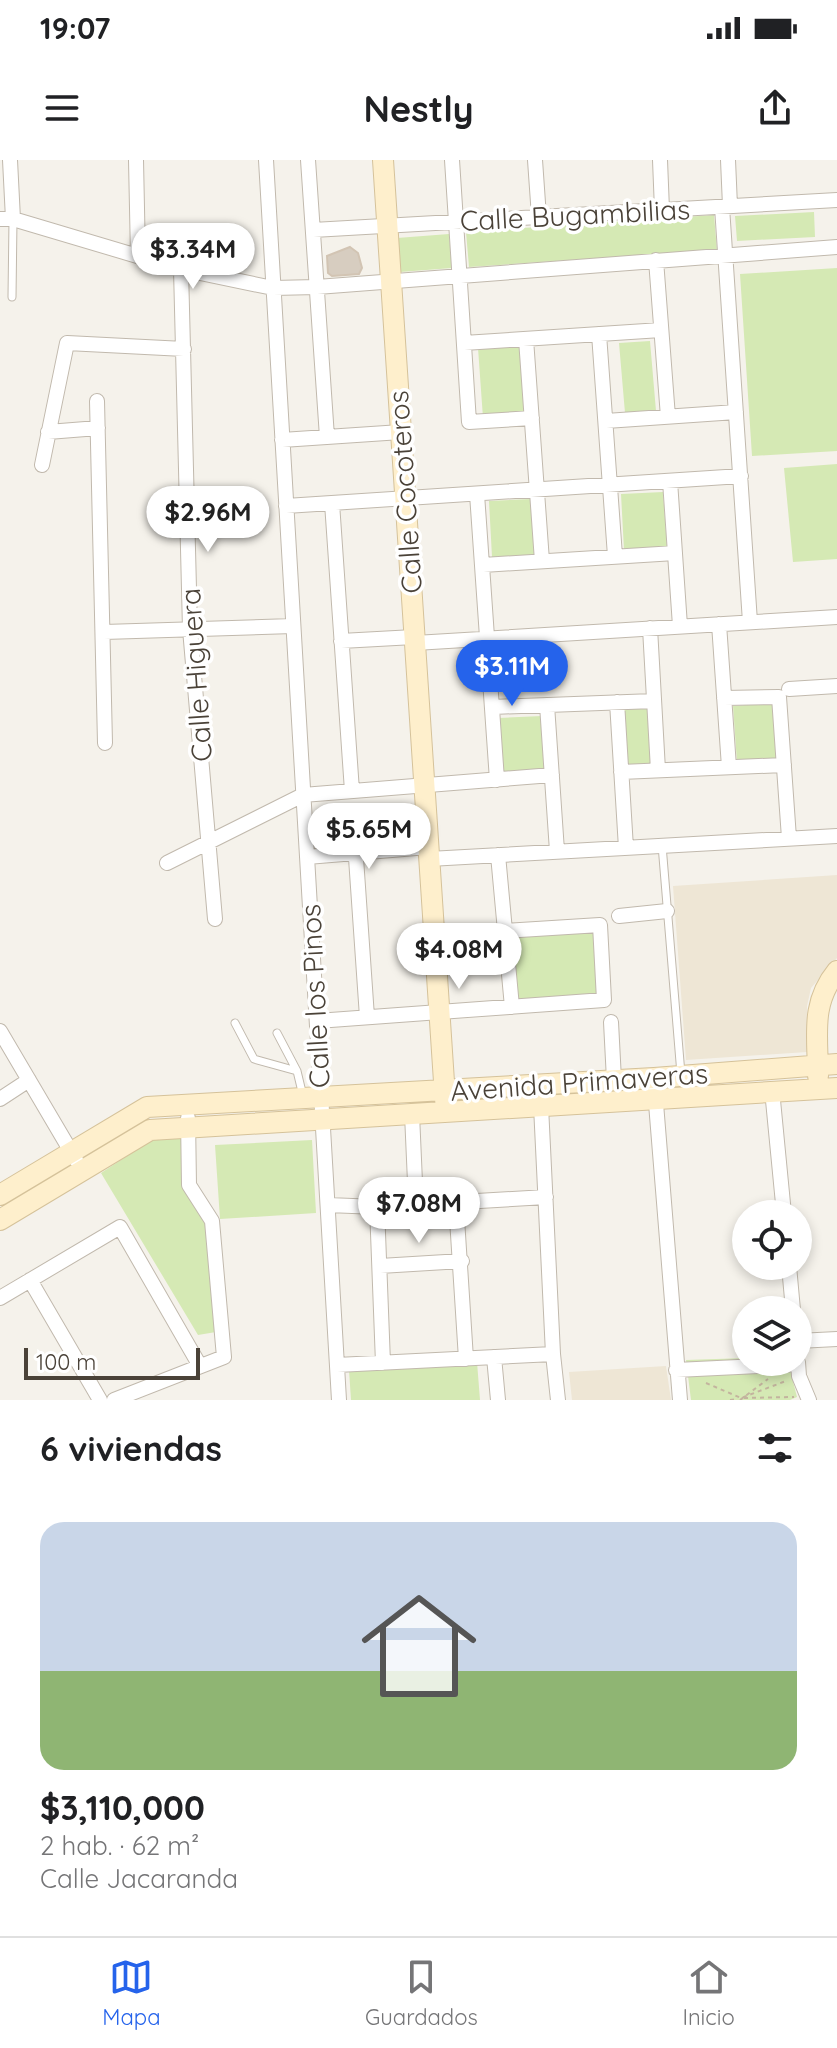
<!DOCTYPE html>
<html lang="es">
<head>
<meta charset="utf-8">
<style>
  body { margin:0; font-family:Quicksand,sans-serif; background:#f2f2f2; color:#202124; height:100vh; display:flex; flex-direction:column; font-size:30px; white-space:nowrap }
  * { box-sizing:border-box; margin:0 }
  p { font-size:26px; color:#757577 }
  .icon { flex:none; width:44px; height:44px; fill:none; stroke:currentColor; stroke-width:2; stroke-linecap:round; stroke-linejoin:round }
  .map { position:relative; height:1240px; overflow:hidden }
  .panel { display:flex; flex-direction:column; background:#fff; flex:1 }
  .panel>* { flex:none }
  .controls { position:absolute; left:732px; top:1040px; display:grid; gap:16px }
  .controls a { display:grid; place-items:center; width:80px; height:80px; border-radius:50%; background:#fff; box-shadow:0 4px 12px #0003; font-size:40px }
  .scale { position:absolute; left:24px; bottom:20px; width:176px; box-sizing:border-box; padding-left:8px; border:4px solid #4a4238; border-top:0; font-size:22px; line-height:28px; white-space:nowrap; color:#4a4238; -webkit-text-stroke:6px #fff; paint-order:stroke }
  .price { position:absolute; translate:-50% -68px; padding:0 18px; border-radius:28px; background:#fff; color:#222; font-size:26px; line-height:52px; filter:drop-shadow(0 2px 4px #0008) }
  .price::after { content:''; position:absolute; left:50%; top:48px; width:24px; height:18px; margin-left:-12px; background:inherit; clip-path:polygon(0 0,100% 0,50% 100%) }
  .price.current { background:#2563eb; color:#fff }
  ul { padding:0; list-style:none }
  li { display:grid; align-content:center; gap:16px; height:424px; padding:0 40px }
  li+li { border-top:2px solid #e0e0e0 }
  li span { display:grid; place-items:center; height:248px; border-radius:24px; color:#555 }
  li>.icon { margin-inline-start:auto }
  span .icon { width:144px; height:144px; fill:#fffc; stroke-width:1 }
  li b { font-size:34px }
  h2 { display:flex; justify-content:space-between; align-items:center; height:96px; padding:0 40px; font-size:34px }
  .status { display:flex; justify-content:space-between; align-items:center; height:56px; padding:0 40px; background:#fff; direction:ltr }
  .status svg { height:22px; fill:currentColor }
  header { display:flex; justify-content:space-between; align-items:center; height:104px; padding:0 40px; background:#fff; font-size:36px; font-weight:800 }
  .menu { display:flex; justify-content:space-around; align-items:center; height:112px; border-top:2px solid #e0e0e0; background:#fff; font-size:22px; color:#757577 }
  .menu a { display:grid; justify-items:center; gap:4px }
  .menu .current { color:#2563eb }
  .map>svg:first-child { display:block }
  .education { fill:#eee6d5 }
  .green { fill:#d5e9b4 }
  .building { fill:#d7cdc0; stroke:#d2c4b3; stroke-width:2 }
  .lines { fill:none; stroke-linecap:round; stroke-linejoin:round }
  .lane-casing { stroke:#c1b9ad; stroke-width:9 }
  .street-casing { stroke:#c1b9ad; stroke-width:16 }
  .secondary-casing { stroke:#d5c29a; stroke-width:22 }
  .path { stroke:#c3b49e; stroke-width:2; stroke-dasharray:4 4; stroke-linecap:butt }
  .lane { stroke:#fff; stroke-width:7 }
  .street { stroke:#fff; stroke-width:14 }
  .secondary { stroke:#feefcc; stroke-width:20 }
  .labels { text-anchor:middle; stroke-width:7; stroke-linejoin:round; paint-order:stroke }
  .street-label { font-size:28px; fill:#4a4238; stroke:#fff }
</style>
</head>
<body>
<div class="status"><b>19:07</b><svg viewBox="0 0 49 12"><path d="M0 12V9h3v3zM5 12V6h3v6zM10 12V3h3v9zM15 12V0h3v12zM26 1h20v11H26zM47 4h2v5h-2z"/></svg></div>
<header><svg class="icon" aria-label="menu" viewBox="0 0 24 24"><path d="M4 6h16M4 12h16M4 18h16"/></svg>Nestly<svg class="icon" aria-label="share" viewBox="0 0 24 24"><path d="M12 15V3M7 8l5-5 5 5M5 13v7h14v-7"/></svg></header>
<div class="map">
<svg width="837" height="1240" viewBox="0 0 837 1240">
  <rect width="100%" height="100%" fill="#f5f2eb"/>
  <path class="education" d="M837 715V798L811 828 807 846V892L686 900 673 726Z
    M666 1206 671 1240H572L569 1212Z"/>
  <path class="green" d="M814 52 815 77 737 81 735 56Z
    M714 55 717 90 469 107 466 72Z
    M449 74 452 108 400 112 397 78Z
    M837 108V291L752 296 740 114Z
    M650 181 656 251 625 253 619 183Z
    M520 185 525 255 483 258 478 188Z
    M837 304V399L793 402 784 308Z
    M663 332 667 388 624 390 621 334Z
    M531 339 535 395 492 397 489 341Z
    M775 543 779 599 737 602 733 546Z
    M651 547 654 607 626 608 622 549Z
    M542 556 545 611 503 614 499 558Z
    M594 773 598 838 517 842 513 777Z
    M182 977V1024L205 1060 216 1172 198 1175 101 1013 153 979Z
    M312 980 316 1053 220 1059 215 985Z
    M746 1198V1202H788L797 1237 790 1240H691L686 1200Z
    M477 1202 480 1240H351L349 1210Z"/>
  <path class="building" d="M350 87 358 93 362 108 359 114 332 116 328 113 327 96Z"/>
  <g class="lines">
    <defs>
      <path id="lane" d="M12 137 13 60
        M662 685 681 914
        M235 863 254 899 297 911
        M277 873 297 911 303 936"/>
      <path id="street" d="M10 0 13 59
        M136 0 138 96
        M266 0 339 1240
        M308 0 327 277
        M452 0 469 262 532 258
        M535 0 539 57
        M660 0 662 50
        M728 0 730 46
        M722 47 750 462
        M0 59H13L181 109 273 128 317 127 837 87
        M313 70 837 40
        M656 100 668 257
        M181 109 190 469 215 759
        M599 174 615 396
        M526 179 542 401
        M464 183 661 170
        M97 241 105 583
        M606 261 736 252
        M48 272 98 268
        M282 280 401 272
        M42 305 67 183 184 189
        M670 321 680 466
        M477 334 497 620
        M332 343 352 631
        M286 346 741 316
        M483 405 675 393
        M719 464 729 607
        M650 468 658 610
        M104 472 293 466
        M341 481 414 477
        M415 483 837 457
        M789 529 837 526
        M724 538 779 537 789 678
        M617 542 626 688
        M547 545 557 691
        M493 547 654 541
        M621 612 784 605
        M350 693 356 698 367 857
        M498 695 512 847
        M307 697 428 687
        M429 699 837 676
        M167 703 303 635 552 615
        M619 756 667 751
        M317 861 604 840 600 765 505 771
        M611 862 614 920
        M0 871 76 1000
        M772 930 784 1054
        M655 931 680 1240
        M0 939 29 920
        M541 946 553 1194 558 1240
        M412 954 416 1045
        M456 1043 466 1199
        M328 1045 377 1047 546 1037
        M377 1047 383 1203
        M380 1106 462 1101
        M789 1106 793 1150
        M30 1120 100 1240
        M0 1138 120 1067 200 1206
        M798 1181 837 1179
        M494 1197 498 1240
        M798 1202 799 1216 809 1240
        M337 1205 553 1194
        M676 1210 798 1204
        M114 1240 224 1197 212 1061 189 1025 188 958"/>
      <path id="secondary" d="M383 0 446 952
        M818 916C818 876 810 844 837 811
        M0 1035 147 947 654 918 837 904
        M0 1060 150 970 837 928"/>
    </defs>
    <use href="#lane" class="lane-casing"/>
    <use href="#street" class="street-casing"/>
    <use href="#secondary" class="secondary-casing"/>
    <path class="path" d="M706 1223 741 1238 786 1221
      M744 1238 794 1237
      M730 1240 738 1239
      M740 1240 768 1219"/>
    <use href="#lane" class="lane"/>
    <use href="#street" class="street"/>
    <use href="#secondary" class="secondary"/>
  </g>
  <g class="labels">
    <g class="street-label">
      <text transform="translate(575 55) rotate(-3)" y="10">Calle Bugambilias</text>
      <text transform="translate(405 332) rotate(-94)" y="10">Calle Cocoteros</text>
      <text transform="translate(196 515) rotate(-94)" y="10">Calle Higuera</text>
      <text transform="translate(315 836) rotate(-93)" y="10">Calle los Pinos</text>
      <text transform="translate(579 922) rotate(-4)" y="10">Avenida Primaveras</text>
    </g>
  </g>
</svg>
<div class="controls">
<a><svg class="icon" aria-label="locate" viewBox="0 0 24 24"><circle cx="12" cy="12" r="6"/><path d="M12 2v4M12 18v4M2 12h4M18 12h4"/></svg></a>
<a><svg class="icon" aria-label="layers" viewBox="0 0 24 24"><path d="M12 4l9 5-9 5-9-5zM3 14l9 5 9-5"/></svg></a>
</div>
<div class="scale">100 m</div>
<b class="price" style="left:193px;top:131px">$3.34M</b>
<b class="price" style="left:208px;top:394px">$2.96M</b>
<b class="price current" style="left:512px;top:548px">$3.11M</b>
<b class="price" style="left:369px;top:711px">$5.65M</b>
<b class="price" style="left:459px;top:831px">$4.08M</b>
<b class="price" style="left:419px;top:1085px">$7.08M</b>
</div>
<section class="panel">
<h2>6 viviendas<svg class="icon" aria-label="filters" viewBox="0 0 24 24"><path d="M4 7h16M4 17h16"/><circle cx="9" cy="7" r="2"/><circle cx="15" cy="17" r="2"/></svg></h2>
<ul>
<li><span style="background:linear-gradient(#c9d6e8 60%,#8fb573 0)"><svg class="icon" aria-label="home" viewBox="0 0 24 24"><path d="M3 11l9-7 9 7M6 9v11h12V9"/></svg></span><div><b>$3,110,000</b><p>2 hab. · 62 m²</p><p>Calle Jacaranda</p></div></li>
</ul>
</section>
<nav class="menu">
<a class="current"><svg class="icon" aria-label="map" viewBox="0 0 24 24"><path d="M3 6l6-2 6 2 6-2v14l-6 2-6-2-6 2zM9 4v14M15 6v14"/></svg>Mapa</a>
<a><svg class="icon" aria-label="saved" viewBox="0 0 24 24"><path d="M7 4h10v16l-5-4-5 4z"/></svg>Guardados</a>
<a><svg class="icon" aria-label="home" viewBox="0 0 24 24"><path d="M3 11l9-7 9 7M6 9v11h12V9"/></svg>Inicio</a>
</nav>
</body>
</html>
